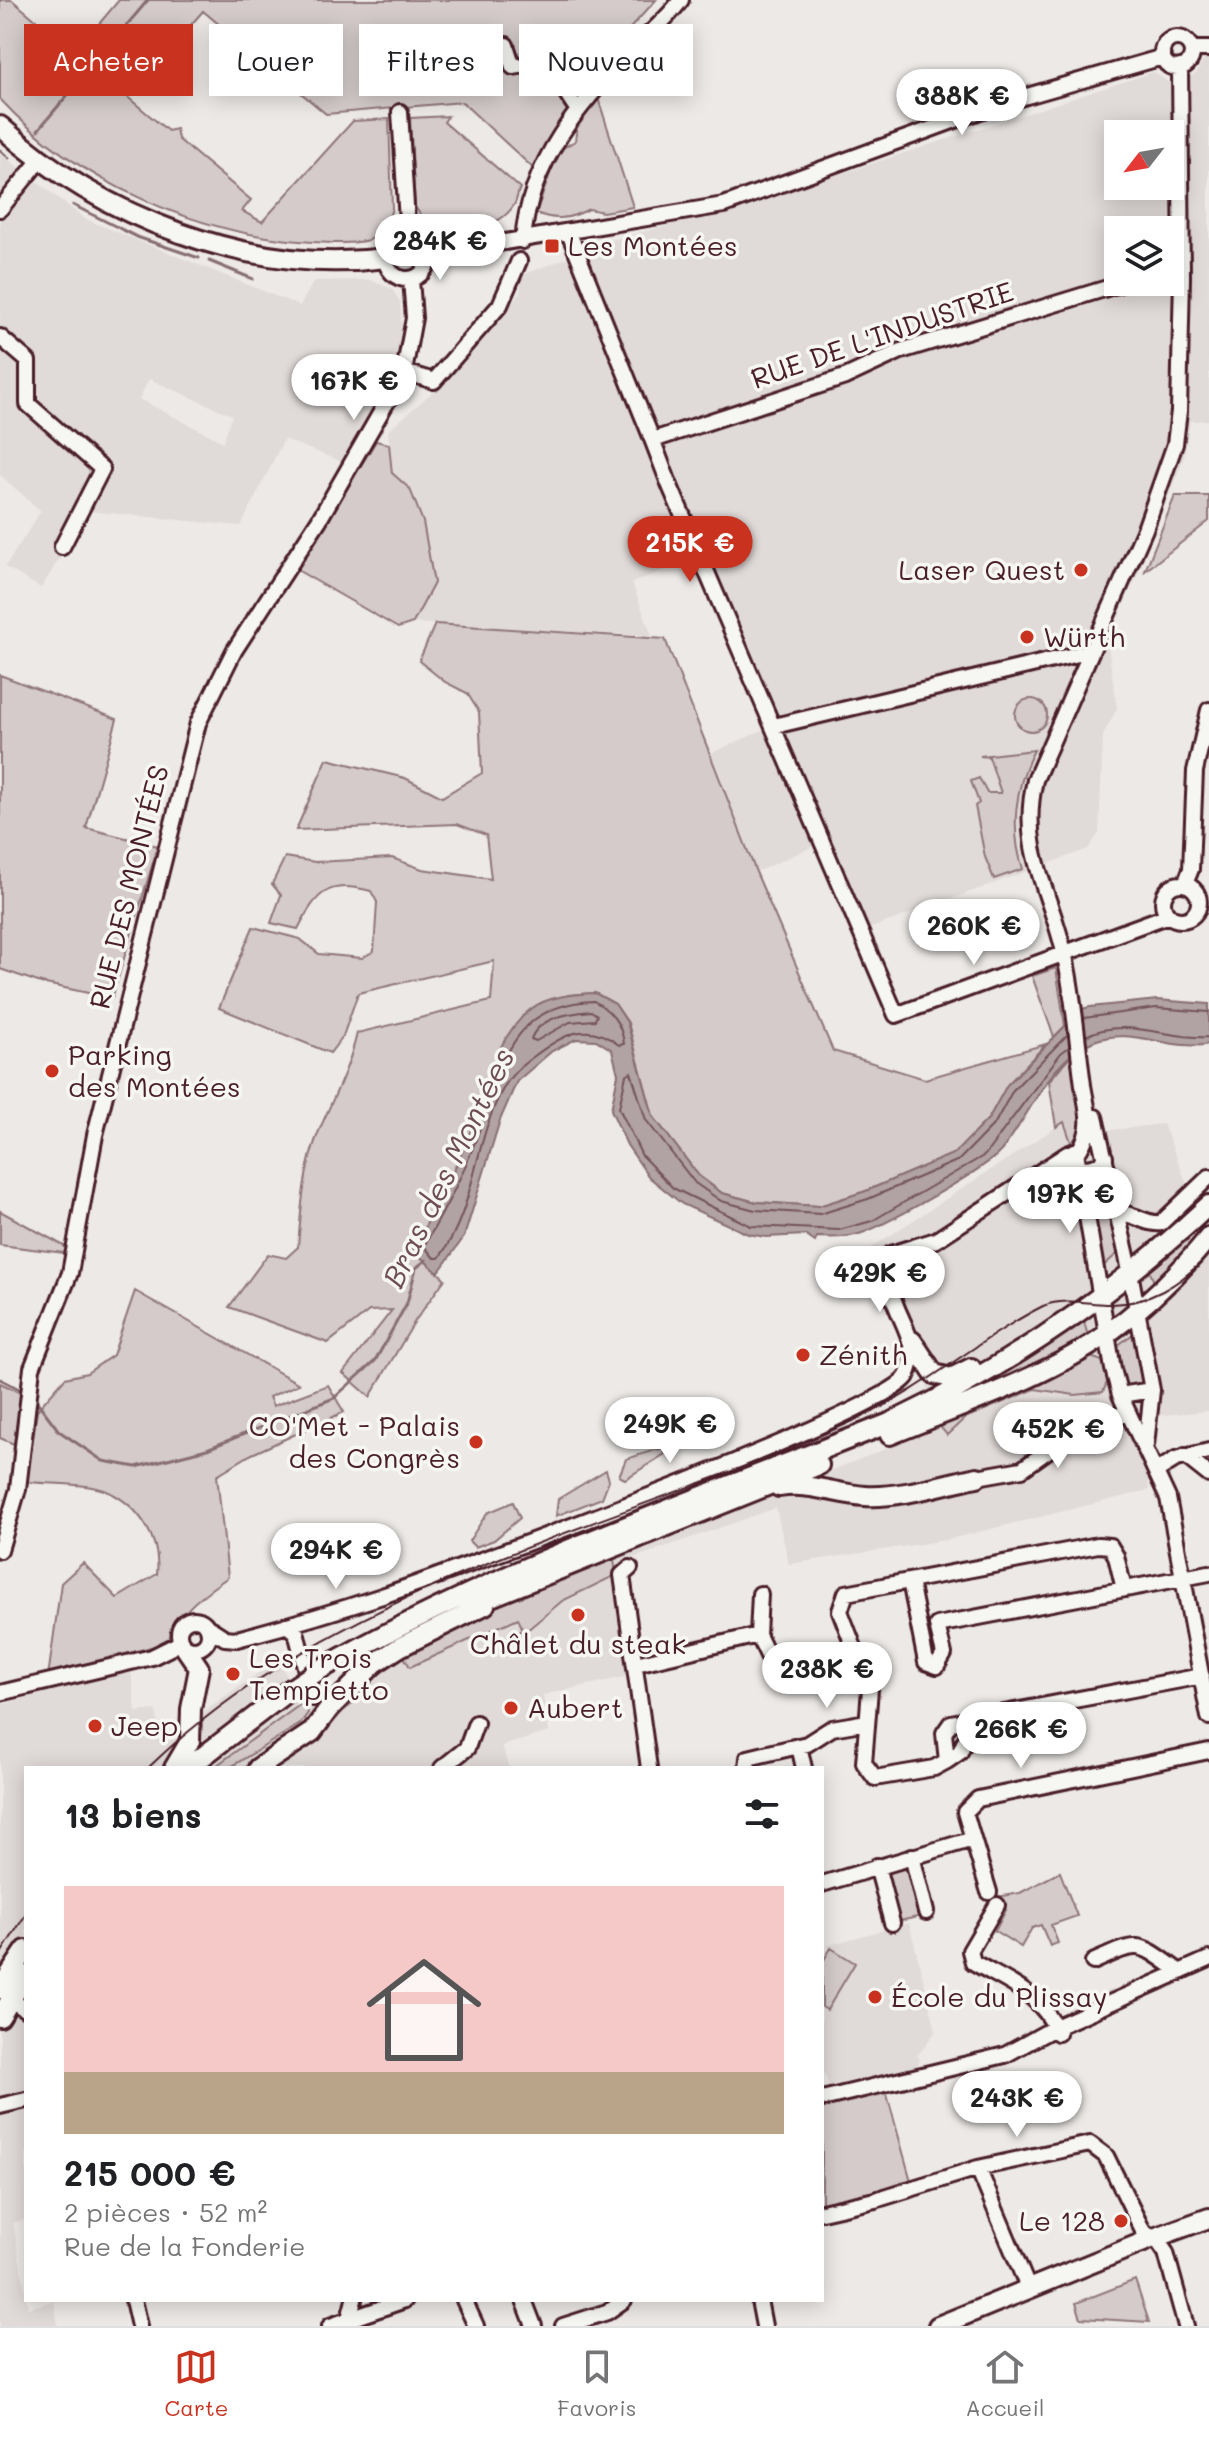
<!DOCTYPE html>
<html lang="fr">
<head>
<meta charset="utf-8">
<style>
  body { margin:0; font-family:Mali,sans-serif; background:#f2f2f2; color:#202124; height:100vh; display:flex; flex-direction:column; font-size:30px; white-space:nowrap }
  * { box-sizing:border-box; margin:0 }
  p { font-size:26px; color:#757577 }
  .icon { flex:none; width:44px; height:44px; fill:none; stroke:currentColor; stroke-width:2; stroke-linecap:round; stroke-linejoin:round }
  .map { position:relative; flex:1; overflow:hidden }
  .drawer { position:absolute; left:24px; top:1766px; width:800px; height:536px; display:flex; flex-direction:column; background:#fff; border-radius:0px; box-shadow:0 4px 20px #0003 }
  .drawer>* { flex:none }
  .hud { position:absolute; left:24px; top:24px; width:800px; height:72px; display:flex; gap:16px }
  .needle { width:52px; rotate:239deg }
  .fabs { position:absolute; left:1104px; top:120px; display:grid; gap:16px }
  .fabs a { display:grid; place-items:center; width:80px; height:80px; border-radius:0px; background:#fff; box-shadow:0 4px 20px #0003; font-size:40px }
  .price { position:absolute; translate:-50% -68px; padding:0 18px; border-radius:28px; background:#fff; color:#222; font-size:26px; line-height:52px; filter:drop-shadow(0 2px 4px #0008) }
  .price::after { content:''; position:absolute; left:50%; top:48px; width:24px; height:18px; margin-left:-12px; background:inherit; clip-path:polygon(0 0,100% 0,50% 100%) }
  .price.current { background:#c8321e; color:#fff }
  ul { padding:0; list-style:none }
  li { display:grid; align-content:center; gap:16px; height:424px; padding:0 40px }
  li span { display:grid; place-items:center; height:248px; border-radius:0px; color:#555 }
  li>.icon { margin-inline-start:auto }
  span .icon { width:144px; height:144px; fill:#fffc; stroke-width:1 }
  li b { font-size:34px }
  h2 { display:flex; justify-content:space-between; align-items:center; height:96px; padding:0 40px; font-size:34px }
  .chip { padding:0 28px; border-radius:0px; background:#fff; box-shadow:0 4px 20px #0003; font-size:28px; line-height:72px }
  .chip.current { background:#c8321e; color:#fff }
  .tab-bar { display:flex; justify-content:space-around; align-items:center; height:112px; border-top:2px solid #e0e0e0; background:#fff; font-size:22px; color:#757577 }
  .tab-bar a { display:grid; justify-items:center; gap:4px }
  .tab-bar .current { color:#c8321e }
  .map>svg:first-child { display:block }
  .built { fill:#e0dad8; fill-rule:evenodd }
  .green { fill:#d4cbca; stroke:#8f757a; stroke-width:2 }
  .water { fill:#b1a2a3; stroke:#886e73; stroke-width:2 }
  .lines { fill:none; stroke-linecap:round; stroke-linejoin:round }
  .shore { stroke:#73535b; stroke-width:2 }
  .stream { stroke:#886e73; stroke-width:3 }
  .minor-casing { stroke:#4a1f2b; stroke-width:20 }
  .major-casing { stroke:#4a1f2b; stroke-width:24 }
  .minor { stroke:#f6f6f2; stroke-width:14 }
  .major { stroke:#f6f6f2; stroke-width:18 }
  .tram { stroke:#4a1f2b; stroke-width:2 }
  .major-bridge-casing { stroke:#4a1f2b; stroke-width:24; stroke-linecap:butt }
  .major-bridge { stroke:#f6f6f2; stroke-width:18 }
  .poi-dot { fill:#c8321e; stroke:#f6f6f2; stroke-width:3 }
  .labels { text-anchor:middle; stroke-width:7; stroke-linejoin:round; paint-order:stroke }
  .poi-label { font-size:28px; fill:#4a1f2b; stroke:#f6f6f2; text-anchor:start }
  .street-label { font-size:28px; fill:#4a1f2b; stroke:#f6f6f2 }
  .water-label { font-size:30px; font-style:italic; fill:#6e4d55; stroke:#f6f6f2 }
</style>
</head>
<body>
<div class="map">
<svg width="1209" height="2326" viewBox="0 0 1209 2326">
  <rect width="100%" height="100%" fill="#ece9e6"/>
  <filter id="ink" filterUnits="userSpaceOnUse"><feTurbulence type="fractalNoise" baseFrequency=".0125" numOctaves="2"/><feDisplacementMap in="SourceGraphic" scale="16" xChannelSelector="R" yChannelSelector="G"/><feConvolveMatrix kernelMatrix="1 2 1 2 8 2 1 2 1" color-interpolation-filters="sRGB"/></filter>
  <g filter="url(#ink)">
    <path class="built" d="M1209 58V420L1190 421 1184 457 1136 578 1107 640 1117 708 1103 735 1099 833 1088 849 868 929 827 840 756 872 711 753 780 723 587 264 600 243 735 208 1154 72 1168 82 1196 74 1204 59ZM1118 134H1170V186H1118ZM1118 230H1170V282H1118Z
      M0 153 85 219 300 306 314 281 370 280 392 289 400 302 402 332 398 355 345 463 284 439 241 526 89 511 41 588 5 567 41 511 0 475ZM149 379 232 415 223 442 139 399Z
      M569 257 692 558 632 583 652 636 413 623 388 431 446 380 508 309 520 293 523 275Z
      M1064 1122 1078 1134 1163 1124 1190 1192 1209 1175V1411L1141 1417 1149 1490 946 1540 789 1564 776 1508 619 1563 633 1675 543 1695 549 1732 502 1746 509 1768H26V2219L13 2223 28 2308 54 2301 58 2326H0V1705L131 1670 136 1712 156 1710 161 1741 280 1658 299 1713 380 1664 595 1564 944 1426 868 1250Z
      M909 1923 936 2031 917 2056 920 2059 917 2066 829 2086 822 2066V1963L831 1948 826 1946Z"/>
    <path class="green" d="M0 0H12L168 131 176 129 178 139 251 200 242 211 262 222 353 121 389 119 392 208 384 234C360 246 339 243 313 242 201 236 76 182 0 99Z
      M119 0H656L603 58 585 72 573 63 550 75 569 110 541 152 535 170 462 102 326 114 203 11 136 88 82 44Z
      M598 98 633 207 603 212 589 209C570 219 555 221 536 213L558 151 575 141 577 127Z
      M448 116 444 122 520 188C517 194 517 201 514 205 498 231 458 232 432 231L415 207 410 118Z
      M376 441 389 444 392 473 410 489 423 522 434 583 413 623 398 628 297 570Z
      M1175 496H1209V521L1145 571Z
      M435 624 665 639 756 872 833 1051 925 1079 1046 1044 1007 1085 989 1118 955 1153 866 1191 819 1206 756 1202 722 1193 699 1176 653 1116 628 1023 615 1004 595 993 568 995 493 1062 468 1139 434 1213 412 1249 445 1279 415 1321 370 1397 343 1373 392 1310 369 1311 328 1343 229 1307 268 1254 286 1258 298 1247C301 1209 304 1166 319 1131 333 1098 349 1069 357 1033L491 1001 494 961 358 993 343 1036 330 1053 219 1008 253 927 300 939 319 954 362 958 374 951 377 902 371 891C327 880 317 892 298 929L271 923 281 895 272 884 285 857 315 862 392 858 422 869 491 879 486 835 457 824 296 830 327 759 405 778 442 797 482 773 479 712 467 693 445 682 419 661Z
      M0 675 117 719 86 828 158 846 112 998 41 983 0 969Z
      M1015 715a16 16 0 1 1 32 0a16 16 0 1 1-32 0Z
      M1034 750C1015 786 1010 830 1023 869L994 879 985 857 975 806 979 803 971 781 979 778 987 793H1001L989 757 980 756Z
      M1056 968 1065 1026 1054 1037 1032 976Z
      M1070 1056 1084 1133 1071 1142 1064 1122 1056 1127 1049 1081Z
      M1105 1178 1118 1253 1101 1268 1084 1182Z
      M0 1211 66 1247 64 1253 0 1245Z
      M1209 1213V1228L1155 1285 1149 1269Z
      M135 1291 299 1384 269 1397 273 1406 328 1385 344 1412 250 1455 217 1475 228 1577C207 1592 175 1611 175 1640L48 1677 61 1583 83 1563 117 1598 157 1574C161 1540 140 1507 109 1492 92 1483 48 1484 27 1482L37 1410 65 1378 87 1373 113 1355Z
      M1083 1317 1088 1337 994 1382 992 1375Z
      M1133 1334 1142 1383 1125 1387 1117 1346Z
      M1088 1356 1102 1361 1108 1380 1103 1392 1075 1395 1035 1389 965 1418 947 1435 939 1425Z
      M0 1383 22 1393 14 1444 0 1438Z
      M665 1447V1454L625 1479 619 1476 626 1459Z
      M606 1470 609 1480 602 1498 556 1516 558 1499Z
      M513 1502 520 1518 494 1540 475 1547 469 1541 487 1513Z
      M614 1559 616 1575 562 1601 519 1637 517 1633 523 1630 518 1618 410 1667 404 1657 368 1682 372 1689 343 1711 322 1735 319 1731 363 1676 439 1630Z
      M305 1701 308 1713 300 1724 229 1768H213Z
      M909 1863 922 1916 895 1922 882 1870Z
      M1060 1872 1077 1916 1051 1925 1058 1943 1050 1946 1041 1925 1032 1928 1021 1947 995 1931 1006 1910 1000 1907 997 1897 1020 1893Z
      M831 1948 855 1963 827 2010 822 2007V1963Z
      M886 2091 911 2181 871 2193 870 2197 822 2207V2107Z
      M1135 2280 1149 2322 1081 2318 1076 2303Z"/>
    <path class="water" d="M595 993 615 1004 627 1022 653 1116 699 1176 722 1193 756 1202 819 1206 866 1191 955 1153 989 1118 1007 1085 1082 1009 1090 1007 1157 1000 1209 1004V1044C1171 1052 1132 1026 1094 1041 1049 1059 1030 1116 1001 1151 985 1169 883 1227 859 1234 845 1238 831 1238 817 1237L815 1242 805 1235 766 1237 748 1234 682 1204 649 1177 627 1145 611 1110 618 1074 612 1050 596 1040 576 1039 552 1051 517 1081 500 1120 464 1237 438 1273 412 1249C433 1214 452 1178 467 1140 485 1096 491 1041 531 1009 547 996 575 994 595 993Z"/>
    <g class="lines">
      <path class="shore" d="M594 1001C612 1011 622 1024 624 1044L619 1045C587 1019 562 1035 533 1057 521 1066 512 1073 504 1087 473 1141 477 1206 439 1258H434L424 1246C443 1213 462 1178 475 1142 501 1074 505 1004 594 1001Z
        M591 1011 597 1015 595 1020 570 1022 536 1041 531 1039C539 1017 570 1013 591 1011Z
        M1084 1018 1156 1008 1209 1012
        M1068 1034 1013 1090 995 1123 959 1160 868 1199 820 1214 755 1210 721 1201 695 1183 646 1120 631 1072 626 1075 619 1108 642 1156 673 1188 751 1226 839 1230 872 1221 985 1155 1061 1053 1069 1047
        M1086 1036C1123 1016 1170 1040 1209 1037"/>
      <path class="stream" d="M38 130 148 0
        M0 150 9 158
        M73 205 137 237 199 258
        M209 261 253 279
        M0 1379 25 1392
        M35 1399 59 1431 103 1461 136 1467 207 1449 334 1398 375 1361 407 1303 416 1268 426 1260"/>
      <defs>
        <path id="minor" d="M1162 53a15 15 0 1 1 30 0a15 15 0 1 1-30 0Z
          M506 45 513 67 544 62C556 71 567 97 578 110
          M1191 49H1209
          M400 112 408 237
          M0 209 40 160
          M569 233 643 417C653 440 660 461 670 486L896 1015 1169 915
          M386 258a21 21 0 1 1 42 0a21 21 0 1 1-42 0Z
          M523 241C529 161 580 103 634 48 650 33 668 18 681 0
          M428 255 724 205 999 104 1163 57
          M0 337 28 361V404L102 469 62 547
          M404 372 434 381 500 305 519 261
          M656 439 845 377 901 351 1127 282
          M774 726 1091 651
          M1185 884 1191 869 1195 771 1209 710
          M1163 902a18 18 0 1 1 36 0a18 18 0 1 1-36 0Z
          M1095 1117 1127 1256 1152 1390 1146 1445
          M1076 1152 1113 1369 1120 1395 1168 1498 1209 1717
          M1069 1165C1081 1169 1100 1170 1105 1157
          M1116 1214C1133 1211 1144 1225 1161 1223L1209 1177
          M1120 1395 1152 1390
          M1185 1456 1209 1475
          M1158 1470 1176 1459 1209 1451
          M977 1477 1022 1469 1074 1432 1113 1416 1129 1414
          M0 1550 18 1489 32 1368 70 1273 95 1135 198 723 234 651 319 520 404 372 414 318 411 279
          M630 1568 622 1575 649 1768
          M910 1581 926 1662 937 1666 944 1654 937 1625 1209 1573
          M1124 1589 1116 1556 1110 1546 1098 1545 846 1593 840 1611 870 1689 864 1763 875 1778 934 1768 947 1761 944 1733 951 1723 1202 1676
          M760 1594 758 1635 775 1670
          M179 1634a15 15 0 1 1 30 0a15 15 0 1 1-30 0Z
          M286 1625 296 1632 313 1698
          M211 1629 225 1638 237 1639C286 1626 334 1612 382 1596 448 1573 889 1412 907 1376 923 1343 897 1320 891 1290 888 1279 891 1265 891 1254L936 1240 1067 1154 1080 1149C1094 1126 1087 1110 1083 1085 1077 1041 1074 995 1064 952 1049 888 1019 849 1035 780L1145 529 1175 444 1179 411 1182 277 1180 67
          M636 1664 758 1635
          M0 1693 152 1657 180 1643
          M799 1746 804 1768
          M947 1761 960 1752 975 1718
          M442 1768 467 1748 476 1723
          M747 1768 748 1758 807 1744 832 1728 867 1722
          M973 1839 989 1892
          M912 1856 926 1912
          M877 1866 892 1923
          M822 1884 973 1839 965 1812 978 1799 1209 1751
          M997 1905 970 1951 973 1962C1009 1983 1041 1993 1058 2033
          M1093 1962C1141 1940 1137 1941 1180 1972
          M10 1999 26 2010
          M822 2099 1005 2055 1056 2027 1209 1959
          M0 2106 26 2100
          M978 2168 1029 2290
          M822 2212 875 2200 978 2168 1090 2144 1106 2156 1142 2229 1151 2239
          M1155 2237 1166 2253 1186 2326
          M133 2300 139 2326
          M464 2300 476 2326
          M524 2300 534 2326
          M759 2300 764 2326
          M349 2319 354 2300
          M330 2326 405 2300
          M563 2326 607 2312 624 2300"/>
        <path id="major" d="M0 126C100 217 250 276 386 258
          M912 1341 934 1374 951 1378 971 1368
          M890 1435C958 1407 1049 1376 1107 1334 1146 1306 1179 1274 1209 1237
          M779 1487C810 1482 835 1494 865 1496 902 1498 942 1484 977 1477
          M471 1605 819 1465
          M321 1669C501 1566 700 1499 892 1422 1008 1367 1116 1292 1209 1205
          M174 1768 190 1741 191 1709 199 1668 186 1649
          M188 1768 288 1691
          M258 1768 312 1732 329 1709 375 1663 400 1647 485 1605
          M0 1989 26 1950
          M0 2017 26 1975
          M938 2326 1151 2239 1209 2218"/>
      </defs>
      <use href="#minor" class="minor-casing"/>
      <use href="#major" class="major-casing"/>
      <use href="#minor" class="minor"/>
      <use href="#major" class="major"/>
      <path class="tram" d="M148 1768C342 1579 623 1527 862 1417 927 1387 980 1338 1043 1306 1063 1298 1084 1303 1105 1304 1148 1306 1181 1284 1209 1254
        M0 1955 26 1914"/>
      <defs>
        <path id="major-bridge" d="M288 1691 321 1669"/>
      </defs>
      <use href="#major-bridge" class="major-bridge-casing"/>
      <use href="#major-bridge" class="major-bridge"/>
    </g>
  </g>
  <g class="poi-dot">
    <rect x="544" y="238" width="16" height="16" rx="4"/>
    <circle cx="1081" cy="570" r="8"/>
    <circle cx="1027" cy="637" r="8"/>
    <circle cx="52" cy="1071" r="8"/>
    <circle cx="803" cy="1355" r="8"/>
    <circle cx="476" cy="1442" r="8"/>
    <circle cx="578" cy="1615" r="8"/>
    <circle cx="233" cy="1674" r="8"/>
    <circle cx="511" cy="1708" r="8"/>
    <circle cx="95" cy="1726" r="8"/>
    <circle cx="875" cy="1997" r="8"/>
    <circle cx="1121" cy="2221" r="8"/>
  </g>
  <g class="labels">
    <g class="poi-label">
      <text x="568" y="256">Les Montées</text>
      <text x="1065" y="580" text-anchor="end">Laser Quest</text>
      <text x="1043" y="647">Würth</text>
      <text x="68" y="1065">Parking<tspan x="68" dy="32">des Montées</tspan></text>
      <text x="819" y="1365">Zénith</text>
      <text x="460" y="1436" text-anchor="end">CO'Met - Palais<tspan x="460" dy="32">des Congrès</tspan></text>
      <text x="578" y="1654" text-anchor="middle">Châlet du steak</text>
      <text x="249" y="1668">Les Trois<tspan x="249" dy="32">Tempietto</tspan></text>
      <text x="527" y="1718">Aubert</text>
      <text x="111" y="1736">Jeep</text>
      <text x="891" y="2007">École du Plissay</text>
      <text x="1105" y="2231" text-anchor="end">Le 128</text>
    </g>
    <g class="street-label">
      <text transform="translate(882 335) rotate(-19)" y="10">RUE DE L'INDUSTRIE</text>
      <text transform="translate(129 887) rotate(-76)" y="10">RUE DES MONTÉES</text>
    </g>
    <g class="water-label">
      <text transform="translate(449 1168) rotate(-64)" y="10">Bras des Montées</text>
    </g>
  </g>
</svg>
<div class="fabs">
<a><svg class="needle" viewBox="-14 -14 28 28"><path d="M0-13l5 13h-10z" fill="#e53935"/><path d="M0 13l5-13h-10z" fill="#757577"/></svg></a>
<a><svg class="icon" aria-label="layers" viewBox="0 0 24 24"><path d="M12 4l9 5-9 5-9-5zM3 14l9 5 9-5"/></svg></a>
</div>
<b class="price" style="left:962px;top:137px">388K €</b>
<b class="price" style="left:440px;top:282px">284K €</b>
<b class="price" style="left:354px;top:422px">167K €</b>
<b class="price current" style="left:690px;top:584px">215K €</b>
<b class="price" style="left:974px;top:967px">260K €</b>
<b class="price" style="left:1070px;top:1235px">197K €</b>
<b class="price" style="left:880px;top:1314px">429K €</b>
<b class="price" style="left:670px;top:1465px">249K €</b>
<b class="price" style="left:1058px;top:1470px">452K €</b>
<b class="price" style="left:336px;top:1591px">294K €</b>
<b class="price" style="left:827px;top:1710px">238K €</b>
<b class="price" style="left:1021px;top:1770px">266K €</b>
<b class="price" style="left:1017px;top:2139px">243K €</b>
<div class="hud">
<a class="chip current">Acheter</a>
<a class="chip">Louer</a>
<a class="chip">Filtres</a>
<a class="chip">Nouveau</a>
</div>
<section class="drawer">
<h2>13 biens<svg class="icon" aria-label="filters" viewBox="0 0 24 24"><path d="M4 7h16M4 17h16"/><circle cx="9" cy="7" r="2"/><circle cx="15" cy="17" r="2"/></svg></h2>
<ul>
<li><span style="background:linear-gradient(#f6c9c9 75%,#b9a48a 0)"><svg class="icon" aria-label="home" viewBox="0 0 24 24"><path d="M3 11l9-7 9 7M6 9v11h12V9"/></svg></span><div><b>215 000 €</b><p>2 pièces · 52 m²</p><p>Rue de la Fonderie</p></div></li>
</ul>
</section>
</div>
<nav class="tab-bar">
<a class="current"><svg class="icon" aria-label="map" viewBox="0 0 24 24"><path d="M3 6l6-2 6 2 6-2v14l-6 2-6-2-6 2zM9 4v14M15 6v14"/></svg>Carte</a>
<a><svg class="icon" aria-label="saved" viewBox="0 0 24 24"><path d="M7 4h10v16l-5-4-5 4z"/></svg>Favoris</a>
<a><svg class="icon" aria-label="home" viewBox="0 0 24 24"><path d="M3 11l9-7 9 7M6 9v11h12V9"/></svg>Accueil</a>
</nav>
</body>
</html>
